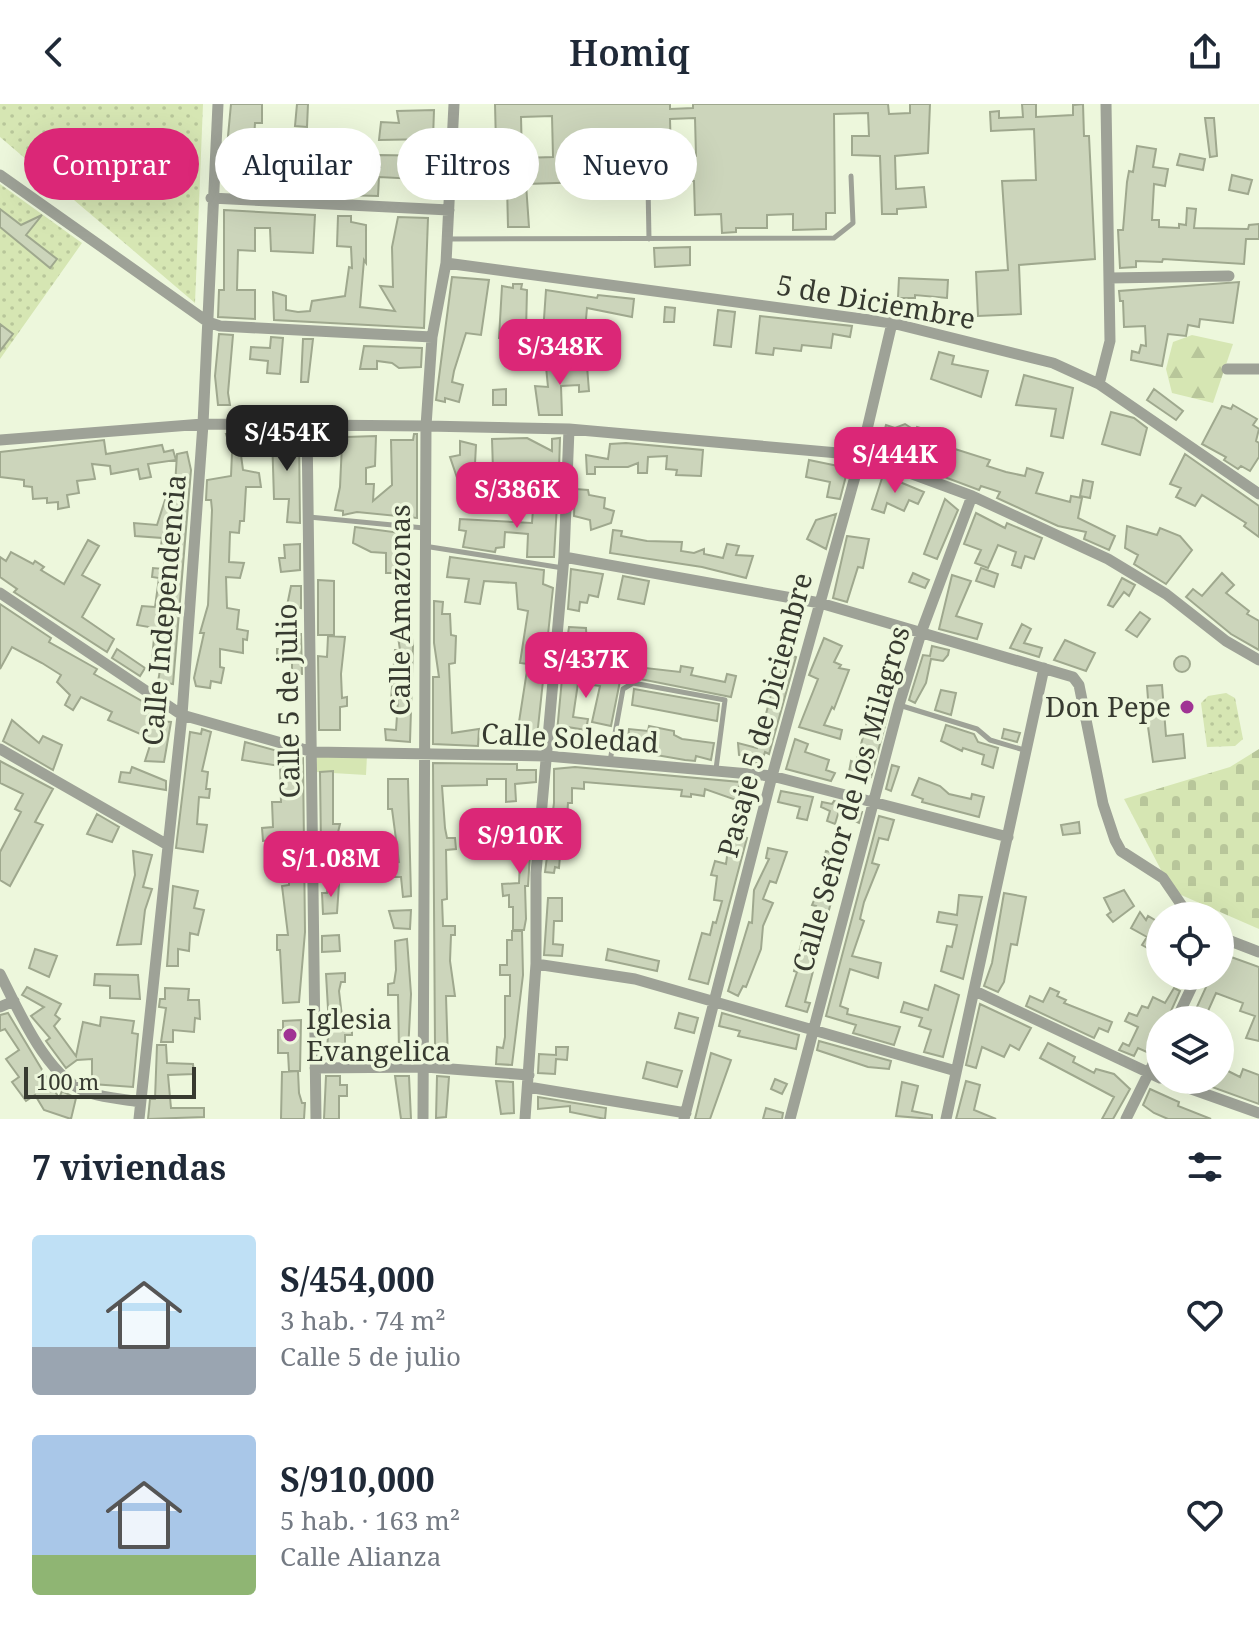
<!DOCTYPE html>
<html lang="es">
<head>
<meta charset="utf-8">
<style>
  body { margin:0; font-family:"Noto Serif",serif; background:#f2f2f3; color:#1f2937; height:100vh; display:flex; flex-direction:column; font-size:30px; white-space:nowrap }
  * { box-sizing:border-box; margin:0 }
  p { font-size:26px; color:#747a83 }
  .icon { flex:none; width:44px; height:44px; fill:none; stroke:currentColor; stroke-width:2; stroke-linecap:round; stroke-linejoin:round }
  .map { position:relative; height:1015px; overflow:hidden }
  .drawer { display:flex; flex-direction:column; background:#fff; flex:1 }
  .drawer>* { flex:none }
  .top-card { position:absolute; left:24px; top:24px; width:800px; height:72px; display:flex; gap:16px }
  .fabs { position:absolute; left:1146px; top:798px; display:grid; gap:16px }
  .fabs a { display:grid; place-items:center; width:88px; height:88px; border-radius:50%; background:#fff; box-shadow:0 8px 32px #0002; font-size:40px }
  .scale { position:absolute; left:24px; bottom:20px; width:172px; box-sizing:border-box; padding-left:8px; border:4px solid #373a30; border-top:0; font-size:22px; line-height:28px; white-space:nowrap; color:#373a30; -webkit-text-stroke:6px #edf7dc; paint-order:stroke }
  .price { position:absolute; translate:-50% -68px; padding:0 18px; border-radius:16px; background:#db2777; color:#fff; font-size:26px; line-height:52px; filter:drop-shadow(0 2px 4px #0008) }
  .price::after { content:''; position:absolute; left:50%; top:48px; width:24px; height:18px; margin-left:-12px; background:inherit; clip-path:polygon(0 0,100% 0,50% 100%) }
  .price.current { background:#222; color:#fff }
  ul { padding:0; list-style:none }
  li { display:flex; align-items:center; gap:24px; height:200px; padding:0 32px }
  li span { display:grid; place-items:center; flex:none; width:224px; height:160px; border-radius:8px; color:#555 }
  li>.icon { margin-inline-start:auto }
  span .icon { width:96px; height:96px; fill:#fffc; stroke-width:1 }
  li b { font-size:34px }
  h2 { display:flex; justify-content:space-between; align-items:center; height:96px; padding:0 32px; font-size:34px }
  .tag { padding:0 28px; border-radius:36px; background:#fff; box-shadow:0 8px 32px #0002; font-size:28px; line-height:72px }
  .tag.current { background:#db2777; color:#fff }
  header { display:flex; justify-content:space-between; align-items:center; height:104px; padding:0 32px; background:#fff; font-size:36px; font-weight:600 }
  .map>svg:first-child { display:block }
  .grass { fill:#d6e6b3 }
  .forest { fill:url(#forest-firs) }
  .cemetery { fill:url(#cemetery-stones) }
  .park { fill:url(#park-dots) }
  .building { fill:#ccd5bb; stroke:#9fa88e; stroke-width:2; fill-rule:evenodd }
  .lines { fill:none; stroke-linecap:round; stroke-linejoin:round }
  .service { stroke:#9ea297; stroke-width:5 }
  .minor { stroke:#9ea297; stroke-width:11 }
  .poi-dot { fill:#a03494; stroke:#edf7dc; stroke-width:3 }
  .labels { text-anchor:middle; stroke-width:7; stroke-linejoin:round; paint-order:stroke }
  .street-label { font-size:28px; fill:#373a30; stroke:#edf7dc }
  .poi-label { font-size:28px; fill:#373a30; stroke:#edf7dc; text-anchor:end }
</style>
</head>
<body>
<header><svg class="icon" aria-label="back" viewBox="0 0 24 24"><path d="M15 5l-7 7 7 7"/></svg>Homiq<svg class="icon" aria-label="share" viewBox="0 0 24 24"><path d="M12 15V3M7 8l5-5 5 5M5 13v7h14v-7"/></svg></header>
<div class="map">
<svg width="1259" height="1015" viewBox="0 0 1259 1015">
  <defs>
    <pattern id="forest-firs" width="22" height="20" patternUnits="userSpaceOnUse" patternTransform="scale(2)"><rect width="22" height="20" fill="#d6e6b3"/><path d="M5 1l3.5 6h-7zM16 11l3.5 6h-7z" fill="#b8c69a"/></pattern>
    <pattern id="cemetery-stones" width="16" height="16" patternUnits="userSpaceOnUse" patternTransform="scale(2)"><rect width="16" height="16" fill="#d6e6b3"/><path d="M2 7V4a2 2 0 0 1 4 0v3zM10 15v-3a2 2 0 0 1 4 0v3z" fill="#b8c69a"/></pattern>
    <pattern id="park-dots" width="8" height="8" patternUnits="userSpaceOnUse" patternTransform="scale(2)"><rect width="8" height="8" fill="#d6e6b3"/><path d="M2 2h.1M6 6h.1" fill="none" stroke="#b8c69a" stroke-width="1.8" stroke-linecap="round"/></pattern>
  </defs>
  <rect width="100%" height="100%" fill="#edf7dc"/>
  <path class="grass" d="M317 649 367 651 366 671 316 668Z"/>
  <path class="forest" d="M1192 231 1233 240 1213 299 1172 289 1166 265 1173 238Z"/>
  <path class="cemetery" d="M1259 645V825L1172 787 1124 695 1230 663Z"/>
  <path class="park" d="M0 0H203L195 199 0 33Z
    M0 80 82 139 0 255Z
    M1226 589 1235 594 1243 635 1235 642 1207 643 1201 599 1208 592Z"/>
  <path class="building" d="M231 0H262V19H255L254 36 277 38 276 58 237 55 238 42 227 43Z
    M297 0H308L307 23 295 22Z
    M495 0H670V5L693 4V0H888L889 10 910 9V0H930L928 49 895 52 896 85 924 83 926 103 897 105V110H882L880 52 852 51V32H869L868 9 834 10 835 109H826V125L793 126V110L767 111V124H736V128L722 129 721 110 695 111 694 77 649 76 526 80 529 123H508L507 81H497ZM552 12 553 53 522 54 521 13ZM695 14 696 52 671 53 670 15Z
    M1022 0H1036V13L1073 11V1L1083 0 1084 32H1089L1095 155 1019 161 1021 210 978 212 976 168 1008 166 1002 77 1036 76 1034 25 991 27 990 8 999 7V14L1023 13Z
    M434 6 433 35 379 36 381 18 399 19 397 7Z
    M1205 14H1214L1217 52 1210 53Z
    M1137 42 1156 45 1153 63 1168 65 1165 82 1154 80 1152 116H1159V123L1179 124V120L1186 121 1187 104 1196 105 1194 124 1248 125 1249 121 1259 120V135H1246L1244 160 1163 155 1162 158 1136 157V163L1120 164 1118 126H1123L1127 78 1129 67 1133 68Z
    M1180 50 1205 55 1203 66 1177 61Z
    M378 51 437 52 436 76 379 73 378 92 340 91 341 63H380Z
    M1232 71 1252 76 1248 90 1229 86Z
    M0 105 21 121 42 111 26 131 57 155 50 164 0 123Z
    M224 106 315 111 313 149 271 147 270 124H255V147L238 146 237 186H255V215L218 213 219 186H224Z
    M338 112H351V118L366 121V159L364 156 360 203 395 207 380 182 393 183 392 143 398 113 428 114 424 224 274 216 273 188 286 192V206L298 208 310 207 312 197 345 192 349 163 352 164 351 143 337 142Z
    M690 143V161L655 163 654 144Z
    M452 173 489 176 481 231 466 229 454 267 452 278 463 281 459 298 445 294V298L436 296Z
    M899 174 948 176 947 194 915 191V194H898Z
    M1239 178 1233 219 1200 215 1199 223 1188 221 1186 232 1168 230 1162 262 1131 256 1132 247 1139 249 1141 241 1146 242 1145 222 1124 223 1123 197H1120L1119 187Z
    M513 180H522L521 185 527 186 526 227 509 221 508 235 499 234 502 182 513 184Z
    M546 186 597 194 598 191 634 195 632 213 587 204 585 226 568 224 567 234 543 229Z
    M665 203 675 204 674 218H664Z
    M718 206 735 208 731 243 714 241Z
    M760 212 852 222 850 233 833 230 831 244 802 241 801 247 774 244 773 251 756 249Z
    M0 220 13 230 0 247Z
    M219 230 233 231 228 289 230 301H218L215 272Z
    M271 233 283 234 280 270 267 269 268 257 250 255 251 243 270 244Z
    M303 235H313L308 278H301Z
    M364 242 422 244 421 263 399 264 392 259 377 257V265H360Z
    M939 248 954 252 952 260 988 267 981 293 931 275Z
    M568 261 587 262 589 287 579 288V281L561 282 562 311H539L535 282 548 283 546 263Z
    M1024 271 1073 284 1063 334 1051 332 1056 305 1016 301Z
    M506 285V301H493V286Z
    M1154 285 1183 307 1176 316 1147 296Z
    M1233 301 1257 315 1253 321 1259 325 1256 337 1259 339V353L1250 367 1241 362 1238 365 1224 356 1226 353 1202 340 1222 302 1231 305Z
    M1111 308 1134 314 1147 324 1140 351 1102 340Z
    M905 320 916 327 917 323 934 328 929 342 953 351 955 345 990 356 987 362 1006 368 1025 372 1027 364 1043 369 1036 389 1070 398 1071 392 1082 394 1078 414 1115 432 1109 446 1084 435 1086 428 1058 422 997 394 1000 388 981 382 979 386 894 354 872 341 876 326 884 328 886 321 895 324Z
    M254 329 256 343 240 344 243 366 259 369 261 383H246L244 417H240L239 429 230 428 229 458 244 459 240 474 226 473 227 504 239 506 237 525 248 527 247 536 243 535V549L220 545V563L224 564 221 579 211 577 210 584 196 582 194 574 204 529H200L208 501 212 406 211 396H206L207 376 231 372 232 349 226 330Z
    M299 330 300 419 287 418 289 395H274L272 331Z
    M414 330H417V414L357 408 343 411V407L335 406 340 383 342 340 347 339 346 333 376 332 375 362 366 364V380H374L373 397 392 381 391 336H413Z
    M527 334 552 347V335L560 334 559 366 501 370 493 366 492 335Z
    M104 336 106 350 162 341 164 348 173 346 176 356 148 360 151 373 140 375 138 365 111 370 110 362 92 360 95 375 77 377 79 389 67 391 69 403 58 405V398L47 399V394L33 395 32 383 24 382V376L0 373V348Z
    M460 337 476 341 473 397H465L450 353 460 351Z
    M626 339 703 346 701 372 676 371 677 366 666 365 667 352 648 353 647 369H638V359L628 363H595V370H587L586 351 608 355 610 340Z
    M187 348 191 366 173 580 158 578 160 566 151 565 155 524 137 521 142 502 155 503 159 474 152 473 153 464 164 465 165 442H161L162 434 135 432 134 419 157 421 165 396 174 397 177 350Z
    M1185 350 1259 402V433L1244 422 1246 419 1202 391 1195 402 1176 393 1181 384 1170 380Z
    M809 356 848 364 840 395 827 393 830 378 806 373Z
    M883 371 924 388 918 400 909 396 904 407 887 399 884 409 872 405Z
    M1083 376 1093 378 1090 394 1080 392Z
    M506 379 534 381V399L507 398Z
    M552 383H558L554 453H527L528 430 505 428 504 443 496 444 495 448 463 443 466 427 459 426 460 415 532 419 534 391 551 393Z
    M575 385 588 386 589 391 605 394 604 404 614 407 611 419 591 426 590 416 574 412Z
    M945 395 958 406 937 455 924 450Z
    M976 409 1005 424 1007 419 1042 434 1034 455 1025 452 1021 464 1012 461 1016 448 998 441 988 464 975 459 981 446 964 440Z
    M836 410 826 445 807 435 816 416Z
    M1127 422 1157 431 1160 424 1180 432 1192 446 1166 480 1134 460 1138 451 1125 444Z
    M355 423 409 430 408 442 394 440V469H386V449L371 448 353 439Z
    M613 426 622 427 621 432 647 437 682 438 681 447 694 449 704 445V450L723 454 727 440 739 442 736 451 753 452 746 474 702 463 610 449Z
    M847 432 869 435 863 464 858 463 847 498 833 494Z
    M88 436 99 442 82 471 100 481 82 513 114 535 107 548 14 488 17 485 0 473V453L6 457 11 448 33 460 35 457 44 463 41 466 64 480Z
    M300 440V466L281 468 279 454H285L284 441Z
    M450 453 544 466 543 480 553 484 536 642 507 641V629H515L516 618H519L528 560 520 559 528 507 518 505 516 479 484 477 480 500 465 498 469 475 447 473Z
    M981 464 998 470 994 483 976 477Z
    M571 465 603 470 598 493 589 491 587 499 580 498 579 507 568 505Z
    M913 469 929 476 925 484 909 478Z
    M1222 469 1234 481 1226 489 1249 507 1247 510 1259 517V546L1231 530 1186 493 1193 485 1202 492Z
    M952 471 971 477 956 512 982 520 977 535 939 525Z
    M623 472 649 477 644 500 618 495Z
    M1122 474 1135 481 1129 492 1124 488 1113 503 1108 501Z
    M318 476 334 477V531H318Z
    M291 482H301V504L287 502Z
    M434 497 443 498 442 510H450L451 531 456 532 455 559 449 560 452 629 479 625 478 642 433 640V573H439L434 539Z
    M0 500 51 534 49 538 97 565 94 570 163 609 159 617 171 618 164 658 145 657 152 635 108 616 112 608 81 593 73 606 65 601 70 591 57 578 61 571 42 559 12 543 0 565Z
    M1140 508 1150 515 1137 533 1126 526Z
    M1022 520 1031 525 1024 539 1042 544 1039 553 1010 544Z
    M569 523 586 524 587 545 566 543Z
    M397 526H411L413 542 410 638 386 636 385 625 396 626 398 597 391 596 395 546H400Z
    M287 530H301L302 570 292 569V559H277V545H287Z
    M328 532 345 533 341 570 342 594 347 593V602L340 603V626H319L318 552 327 553Z
    M824 534 842 542 834 558 841 561 839 564 849 566 834 605 832 603 824 621 842 626 840 635 799 623 818 575 809 571Z
    M1065 536 1095 549 1086 567 1054 556Z
    M932 542 949 546 948 551 943 557 931 555 926 579 915 599 909 596 923 551 930 552Z
    M117 545 145 564 140 572 112 554Z
    M788 550 796 553 769 650 765 648 761 660 748 657 749 653 739 651 738 639 757 644 772 587Z
    M1174 560a8 8 0 1 1 16 0a8 8 0 1 1-16 0Z
    M681 562 693 564 691 571 725 578 727 570 736 572 731 593 635 574 637 563 680 568Z
    M563 564 621 572 611 622 592 618 600 582 578 579 573 613 588 615 586 626 567 623 564 639H556Z
    M1162 581 1166 632 1183 630 1185 654 1153 658 1146 609 1149 608 1147 582Z
    M634 585 719 600 717 617 632 601Z
    M941 586 956 589 951 611 935 606Z
    M871 603 889 607 871 673 849 668 851 657 856 659Z
    M12 616 39 639 43 632 62 641 53 666 3 637Z
    M946 621 974 630 978 638 998 644 993 664 982 660 984 651 963 644 962 647 941 637Z
    M649 622 674 627V631L682 635 714 639 711 656 696 652 695 657 685 656 627 646 629 625 648 627Z
    M202 625 211 628 202 667 208 668 206 685H210L209 694 199 693 197 720 207 721 203 748 176 744 190 628 201 630Z
    M1004 625 1020 629 1017 638 1002 634Z
    M795 635 808 640 805 648 829 656 826 666 835 669 831 677 786 665Z
    M245 638 303 654 305 828 299 898 283 899 280 846H277V831H288L282 782 289 781V747H282L281 735 263 737 262 724 273 723 272 698H281L280 662 242 656Z
    M0 657 53 685 35 718 43 721 10 782 0 776V748L21 708 15 705 23 690 0 679Z
    M433 659 517 660V666H536V678L515 680 516 697 506 698V675H487V681L442 682 445 724 447 734H455L456 745 446 746 447 795 442 796 443 822H455V831H451L450 857 455 892H446L448 956 437 955 435 942Z
    M892 661 899 663 891 687 886 685Z
    M132 663 166 677V686L119 678 121 668 130 669Z
    M575 663 740 678 736 696 705 685 704 692 691 690V693L681 692 682 686 584 678V685L572 684V699H568L566 730H574L572 753 560 752 559 764 555 763 554 769 545 768 554 699V665Z
    M333 667V720H340L335 741 321 742 320 668Z
    M919 674 940 682 949 690 971 695 972 690 984 693 979 713 922 698 923 695 912 691Z
    M388 675H408L411 792 403 793 401 773H390L389 759 399 758 392 705H388Z
    M781 687 813 693 807 716 797 714 800 703 778 698Z
    M740 688 751 690 748 703 737 700Z
    M834 697 841 699 840 702 862 708 859 719 838 710 835 720 827 717 830 707 821 703 822 698 832 700Z
    M97 710 119 723 112 738 87 730Z
    M879 712 894 716 888 736 879 734 872 759 879 761 864 798 860 815 864 817 852 852 881 859 878 874 850 865 840 902 848 905 847 910 900 923 894 941 853 929 856 921 826 912Z
    M518 718H532L528 782H525L526 815 524 826H513V803H509V791L503 792 502 780 519 779 520 755H514Z
    M1079 718 1080 729 1063 731 1061 721Z
    M730 730 747 734 708 880 689 875 702 829 710 831 713 818 716 819 722 797 714 796 717 772 711 771 715 757 726 760Z
    M768 744 787 748 776 779 770 777 763 795 773 799 763 822 761 845 746 883 743 882 738 892 728 887 749 818 752 819 754 786 769 755 766 754Z
    M133 747 152 751 143 783 152 785 145 806 141 840 117 841 135 771Z
    M826 747 839 750 836 761 823 757Z
    M826 768 837 771V775L805 898 810 899 807 908 786 902 797 868 794 867 802 837 806 838 816 802 812 801Z
    M328 780H339L337 809 323 810 322 789H327Z
    M173 782 198 787 194 804 204 806 198 831 190 829 189 847 178 845V862H167Z
    M1124 786 1134 802 1113 818 1107 811 1111 808 1104 794Z
    M1004 789 1026 793 1017 841 1011 840 1004 878 998 888 984 882 992 859Z
    M959 791 982 793 963 875 941 867 947 842 952 843 957 821 937 818 939 808 957 811Z
    M548 794H562V817H554L553 840 563 841 562 852 544 851Z
    M411 806 410 825 394 824 389 807Z
    M1140 808 1146 816 1148 812 1160 819V851L1142 841 1147 833 1131 824Z
    M512 827H522L523 871 512 961 496 960 497 943 503 944 505 933V892H510V871H500V861H507V836H512Z
    M339 831 340 847 322 848V832Z
    M407 835 411 890 408 948H399L398 891H388V880L394 879 396 866 395 837Z
    M35 845 57 852 49 873 29 864Z
    M608 845 659 857 657 867 606 856Z
    M1220 849 1259 863V937L1246 934 1255 912 1240 907 1243 899 1216 889 1204 916H1191L1207 881 1203 879 1205 872H1220Z
    M345 869V878H341L339 887 343 921H352V931H345V951L326 955 329 922 326 870Z
    M95 870 138 871 140 895 110 894V882L94 881Z
    M935 881 959 891 943 953 924 948 931 926 919 922 922 914 901 908 904 898 928 906Z
    M27 883 61 900 55 911 60 915 54 922 76 952 83 918 100 922 101 913 134 917 132 929 138 930 133 983 92 980V955L77 956 66 964 46 937 50 934 31 912 44 903 22 891Z
    M165 884 189 885 188 896H199L200 915 195 914 194 928 173 926V938H161L166 904 159 903 160 895H165Z
    M1050 884 1059 888 1057 892 1066 896 1064 899 1112 918 1108 928 1099 924 1094 934 1026 902 1030 892 1043 898Z
    M1174 884 1180 887 1167 916H1160V933L1149 949 1138 944 1134 952 1119 946 1123 939 1129 942 1138 923 1125 917 1129 909 1137 912 1142 902 1148 904 1153 893 1165 899Z
    M980 900 1031 924 1019 946 1010 941 1004 953 982 943 976 964 966 961Z
    M8 909 59 994 62 987 76 994 71 1015 44 1006 35 991 26 997 12 978 19 973 6 955 19 946 5 925 0 927V911Z
    M679 909 698 914 694 929 675 924Z
    M722 909 799 931 796 945 738 932 740 927 719 922Z
    M301 916 300 967H289L288 949H278V926H283V917Z
    M819 937 891 957 889 965 868 963 817 946Z
    M1048 939 1075 953 1073 958 1094 969 1096 965 1114 970 1130 985 1113 1015H1102L1114 993 1040 954Z
    M157 941H166L167 959 193 960 194 970 168 971 171 1004H204V1013L148 1015 150 995H155Z
    M556 943H568L567 956 556 955 555 970 538 969 539 950 556 951Z
    M711 949 731 956 710 1015H695Z
    M647 958 682 967 677 983 643 974Z
    M1220 963 1240 973 1243 965 1259 971V1000L1212 983 1216 976H1220Z
    M298 967 299 989 302 999H305L304 1015H281L282 968Z
    M326 972H340V981H347V992H339V1015H324Z
    M395 972H409L411 1015H401Z
    M437 972 449 973 446 1013 436 1014Z
    M775 975 787 980 782 990 771 985Z
    M496 977 513 978 514 1009 501 1010Z
    M966 977 980 981 974 1006 996 1015H956Z
    M902 978 918 982 912 1007 932 1011V1015L896 1012Z
    M1150 985 1179 998 1178 1002 1211 1015H1168L1154 1009 1143 1001Z
    M538 993 606 1004 605 1015 570 1008V1002L538 1005Z
    M766 1004 783 1009 782 1015H763Z"/>
  <g class="lines">
    <path class="service" d="M648 81 649 135
      M449 135 834 134 853 119 851 72
      M309 413 424 424
      M424 442 563 464
      M899 601 977 625 990 636 1024 646
      M610 657 623 585 633 579 725 596 716 665"/>
    <path class="minor" d="M0 71 208 218 220 222 432 233
      M211 94 449 106
      M446 159 892 219 1053 259 1099 280 1259 390
      M1110 174 1229 172
      M1227 265H1259
      M1099 280 1110 237 1106 0
      M307 322 316 1015
      M0 336 203 320 426 322 569 325 861 351 972 392 1108 455 1166 490 1226 537 1259 556
      M564 453 820 499 1073 573 1079 581 1103 700 1115 736 1121 747 1163 774 1189 812
      M0 489 182 611 313 648 547 652 772 672 1008 733
      M0 645 166 740
      M1220 833 1259 848
      M536 860 635 875 956 967
      M0 870C18 905 48 977 90 989 106 994 123 995 140 998
      M975 887 1160 974
      M0 903 14 897
      M1176 916 1197 872
      M315 964 425 963 529 971
      M1166 976 1259 1009
      M528 983 686 1009
      M139 1015 182 611 203 320 218 0
      M423 1015 426 322 432 233 446 159 454 0
      M525 1015 536 860V769L564 453 569 325
      M684 1015 772 672 861 351 892 219
      M790 1015 899 601 922 526 972 392
      M946 1015 1044 564
      M1126 1015 1160 946"/>
  </g>
  <g class="poi-dot">
    <circle cx="1187" cy="603" r="8"/>
    <circle cx="290" cy="931" r="8"/>
  </g>
  <g class="labels">
    <g class="street-label">
      <text transform="translate(876 198) rotate(10)" y="10">5 de Diciembre</text>
      <text transform="translate(164 506) rotate(-85)" y="10">Calle Independencia</text>
      <text transform="translate(400 506) rotate(-90)" y="10">Calle Amazonas</text>
      <text transform="translate(288 597) rotate(-91)" y="10">Calle 5 de julio</text>
      <text transform="translate(765 611) rotate(-75)" y="10">Pasaje 5 de Diciembre</text>
      <text transform="translate(570 634) rotate(3)" y="10">Calle Soledad</text>
      <text transform="translate(851 695) rotate(-74)" y="10">Calle Señor de los Milagros</text>
    </g>
    <g class="poi-label">
      <text x="1171" y="613">Don Pepe</text>
      <text x="306" y="925" text-anchor="start">Iglesia<tspan x="306" dy="32">Evangelica</tspan></text>
    </g>
  </g>
</svg>
<div class="fabs">
<a><svg class="icon" aria-label="locate" viewBox="0 0 24 24"><circle cx="12" cy="12" r="6"/><path d="M12 2v4M12 18v4M2 12h4M18 12h4"/></svg></a>
<a><svg class="icon" aria-label="layers" viewBox="0 0 24 24"><path d="M12 4l9 5-9 5-9-5zM3 14l9 5 9-5"/></svg></a>
</div>
<div class="scale">100 m</div>
<b class="price" style="left:560px;top:283px">S/348K</b>
<b class="price current" style="left:287px;top:369px">S/454K</b>
<b class="price" style="left:895px;top:391px">S/444K</b>
<b class="price" style="left:517px;top:426px">S/386K</b>
<b class="price" style="left:586px;top:596px">S/437K</b>
<b class="price" style="left:520px;top:772px">S/910K</b>
<b class="price" style="left:331px;top:795px">S/1.08M</b>
<div class="top-card">
<a class="tag current">Comprar</a>
<a class="tag">Alquilar</a>
<a class="tag">Filtros</a>
<a class="tag">Nuevo</a>
</div>
</div>
<section class="drawer">
<h2>7 viviendas<svg class="icon" aria-label="filters" viewBox="0 0 24 24"><path d="M4 7h16M4 17h16"/><circle cx="9" cy="7" r="2"/><circle cx="15" cy="17" r="2"/></svg></h2>
<ul>
<li><span style="background:linear-gradient(#bfe0f5 70%,#9aa5b1 0)"><svg class="icon" aria-label="home" viewBox="0 0 24 24"><path d="M3 11l9-7 9 7M6 9v11h12V9"/></svg></span><div><b>S/454,000</b><p>3 hab. · 74 m²</p><p>Calle 5 de julio</p></div><svg class="icon" aria-label="heart" viewBox="0 0 24 24"><path d="M12 20l-8-8c-3-5 5-10 8-4 3-6 11-1 8 4z"/></svg></li>
<li><span style="background:linear-gradient(#a9c7e8 75%,#8fb573 0)"><svg class="icon" aria-label="home" viewBox="0 0 24 24"><path d="M3 11l9-7 9 7M6 9v11h12V9"/></svg></span><div><b>S/910,000</b><p>5 hab. · 163 m²</p><p>Calle Alianza</p></div><svg class="icon" aria-label="heart" viewBox="0 0 24 24"><path d="M12 20l-8-8c-3-5 5-10 8-4 3-6 11-1 8 4z"/></svg></li>
</ul>
</section>
</body>
</html>
